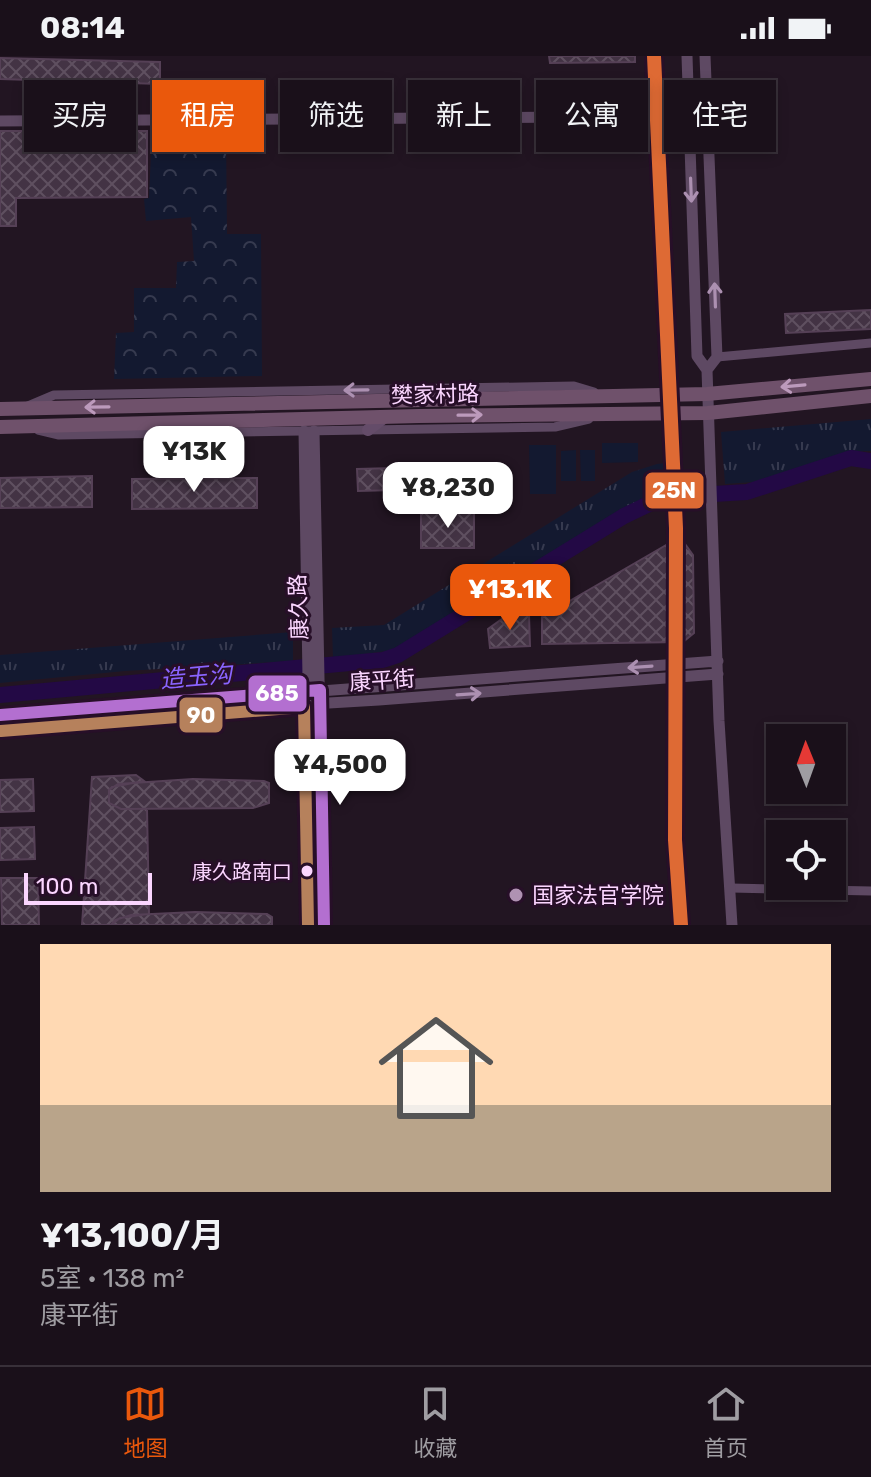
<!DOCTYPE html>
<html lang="zh">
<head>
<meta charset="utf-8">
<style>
  body { margin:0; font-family:Rubik,"Noto Sans SC",sans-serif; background:#271e27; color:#f1f3f6; height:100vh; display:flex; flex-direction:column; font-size:30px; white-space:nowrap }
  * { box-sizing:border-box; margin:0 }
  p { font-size:26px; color:#9f9da2 }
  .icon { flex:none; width:44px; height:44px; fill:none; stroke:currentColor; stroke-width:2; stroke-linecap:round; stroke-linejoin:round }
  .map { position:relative; height:869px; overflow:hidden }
  .side { display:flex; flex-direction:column; background:#1a101a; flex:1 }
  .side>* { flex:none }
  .hud { position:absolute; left:24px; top:24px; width:824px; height:72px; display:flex; gap:16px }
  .needle { width:52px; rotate:359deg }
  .tools { position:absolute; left:766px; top:668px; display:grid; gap:16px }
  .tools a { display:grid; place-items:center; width:80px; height:80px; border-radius:0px; background:#1a101a; box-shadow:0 4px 12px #0003,0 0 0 2px #383039; font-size:40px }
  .scale { position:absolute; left:24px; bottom:20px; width:128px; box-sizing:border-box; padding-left:8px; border:4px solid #fbd6ff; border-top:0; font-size:22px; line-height:28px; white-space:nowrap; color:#fbd6ff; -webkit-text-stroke:6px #270f28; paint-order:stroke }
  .price { position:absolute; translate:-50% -68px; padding:0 18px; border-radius:16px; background:#fff; color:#222; font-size:26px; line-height:52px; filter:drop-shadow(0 2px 4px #0008) }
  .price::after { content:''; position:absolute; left:50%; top:48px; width:24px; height:18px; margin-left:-12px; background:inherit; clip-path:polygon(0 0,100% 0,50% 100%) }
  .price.active { background:#ea580c; color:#fff }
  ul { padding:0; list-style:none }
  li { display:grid; align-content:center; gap:16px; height:424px; padding:0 40px }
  li span { display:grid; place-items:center; height:248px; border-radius:0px; color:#555 }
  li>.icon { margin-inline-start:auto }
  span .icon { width:144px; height:144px; fill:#fffc; stroke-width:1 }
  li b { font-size:34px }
  .chip { padding:0 28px; border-radius:0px; background:#1a101a; box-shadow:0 4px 12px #0003,0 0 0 2px #383039; font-size:28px; line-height:72px }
  .chip.active { background:#ea580c; color:#fff }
  .status { display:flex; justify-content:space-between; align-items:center; height:56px; padding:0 40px; background:#1a101a; direction:ltr }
  .status svg { height:22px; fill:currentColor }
  .menu { display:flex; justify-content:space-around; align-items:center; height:112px; border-top:2px solid #383039; background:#1a101a; font-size:22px; color:#9f9da2 }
  .menu a { display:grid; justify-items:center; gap:4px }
  .menu .active { color:#ea580c }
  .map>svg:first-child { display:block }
  .grass { fill:url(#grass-tufts) }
  .forest { fill:url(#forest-crowns) }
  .pitch { fill:#131930 }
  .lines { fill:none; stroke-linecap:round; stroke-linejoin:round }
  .river { stroke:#230945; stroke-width:16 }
  .building { fill:url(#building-cross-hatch); stroke:#554056; stroke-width:2 }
  .minor { stroke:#5e4963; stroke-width:9 }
  .tertiary { stroke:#5e4963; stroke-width:11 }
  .secondary { stroke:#644c69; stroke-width:12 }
  .primary { stroke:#6f516b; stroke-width:14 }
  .bus-1-casing { stroke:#270f28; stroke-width:18 }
  .bus-2-casing { stroke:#270f28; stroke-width:18 }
  .bus-1 { stroke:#b36fd0; stroke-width:12 }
  .bus-2 { stroke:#b6815c; stroke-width:12 }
  .metro-1-casing { stroke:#270f28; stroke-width:20 }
  .metro-1 { stroke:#de6a34; stroke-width:14 }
  .oneway { stroke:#ac90b1 }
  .oneway2 { stroke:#bc9abc }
  .bus-dot { fill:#fbd6ff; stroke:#270f28; stroke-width:3 }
  .poi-dot { fill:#af92b2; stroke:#270f28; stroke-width:3 }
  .labels { text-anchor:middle; stroke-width:6; stroke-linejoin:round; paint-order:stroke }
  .bus-label { font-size:20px; fill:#fbd6ff; stroke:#270f28; text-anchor:end }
  .street-label { font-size:22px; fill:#fbd6ff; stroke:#270f28 }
  .poi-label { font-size:22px; fill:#fbd6ff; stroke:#270f28; text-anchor:start }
  .water-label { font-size:24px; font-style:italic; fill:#8a64ff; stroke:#270f28 }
  .line-badge { stroke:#270f28; stroke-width:3 }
  .badge-label { font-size:22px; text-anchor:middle; font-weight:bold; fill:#fff }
</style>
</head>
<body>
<div class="status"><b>08:14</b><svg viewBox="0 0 49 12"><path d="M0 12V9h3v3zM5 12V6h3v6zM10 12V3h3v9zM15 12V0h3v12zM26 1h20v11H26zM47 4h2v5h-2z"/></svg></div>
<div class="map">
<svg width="871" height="869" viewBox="0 0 871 869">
  <defs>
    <pattern id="grass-tufts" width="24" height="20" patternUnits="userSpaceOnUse" patternTransform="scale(2)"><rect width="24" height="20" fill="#131930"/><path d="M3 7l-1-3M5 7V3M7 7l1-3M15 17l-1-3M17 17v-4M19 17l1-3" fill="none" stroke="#363a4f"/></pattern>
    <pattern id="forest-crowns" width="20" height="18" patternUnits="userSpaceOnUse" patternTransform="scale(2)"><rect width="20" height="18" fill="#131930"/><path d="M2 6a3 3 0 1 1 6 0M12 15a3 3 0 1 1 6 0" fill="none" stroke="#363a4f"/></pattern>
    <pattern id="building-cross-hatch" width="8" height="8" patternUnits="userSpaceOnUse" patternTransform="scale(2)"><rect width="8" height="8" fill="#433344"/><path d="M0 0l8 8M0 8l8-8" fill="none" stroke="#5f5060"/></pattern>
  </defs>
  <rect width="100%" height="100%" fill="#221522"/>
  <path class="grass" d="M871 363V395L847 396 753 426 725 428 721 376Z
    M682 405 684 433 629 449 395 594 333 602 332 572 384 569 632 416 657 408Z
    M293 576V605L125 615 0 627V599Z"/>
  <path class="forest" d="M226 73 227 178H261L262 320 114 323 116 277 134 276V232H176L177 206 194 205 191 161 146 165 144 143 149 142 152 75Z"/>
  <path class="pitch" d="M638 387V406L602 407V387Z
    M529 389H556V438H530Z
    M576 394V425H561V395Z
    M580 394H595V425H581Z"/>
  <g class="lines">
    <path class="river" d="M0 639 383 604 398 599 624 460 651 447 680 440 747 436 851 402 871 405"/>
  </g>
  <path class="building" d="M549 0H635V6L550 7Z
    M0 2 160 6V28L0 23Z
    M0 75H147V141L16 142V170H0Z
    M871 254V273L786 277 785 258Z
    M474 410V432L358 435 357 413Z
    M92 420V451L0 452V422Z
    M257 422V452L132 453V423Z
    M421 457H474V492H421Z
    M680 481 693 499 694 577 683 586 542 588V561Z
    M529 559 530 590 490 592 488 573 506 560Z
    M136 719 144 725 112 731 109 734V747L121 753H147L149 858 120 862 111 869H82L92 721Z
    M33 723 34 755 0 756V724Z
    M193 723 264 725 269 727V747L253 752 121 753 109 747V734L118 728Z
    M34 771 35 803 0 804V772Z
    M1 822H38L39 869H2Z
    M195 856 267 858 272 861V869H111L115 864 131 859Z"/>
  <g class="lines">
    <path class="minor" d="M717 301 871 287
      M28 350 54 339 574 330 594 336
      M38 374 59 379 555 371 589 363
      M731 832 871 835"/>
    <path class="tertiary" d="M687 0 697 300 707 314 719 665 732 869
      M705 0 717 301 707 314
      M0 65 708 60
      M304 375 312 869
      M314 375 324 869
      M0 659 718 605
      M0 673 126 659 379 644 718 618"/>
    <path class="secondary" d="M368 374 385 361"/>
    <path class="primary" d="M0 353 707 338 871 323
      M0 371 419 360 708 357 871 340"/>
    <defs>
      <path id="bus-1" d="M0 659 320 634 324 869"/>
      <path id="bus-2" d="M1 675 304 651 308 869"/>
    </defs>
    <use href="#bus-1" class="bus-1-casing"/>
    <use href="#bus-2" class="bus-2-casing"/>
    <use href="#bus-1" class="bus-1"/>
    <use href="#bus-2" class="bus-2"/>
    <defs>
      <path id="metro-1" d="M654 0 676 472 675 784 681 869"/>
    </defs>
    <use href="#metro-1" class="metro-1-casing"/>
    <use href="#metro-1" class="metro-1"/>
  </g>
  <defs><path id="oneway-shaft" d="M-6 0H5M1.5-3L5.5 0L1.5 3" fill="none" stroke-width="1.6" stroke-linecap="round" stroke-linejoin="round" transform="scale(2)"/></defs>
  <g class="oneway">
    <use href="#oneway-shaft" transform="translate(691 134) rotate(88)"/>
    <use href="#oneway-shaft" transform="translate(715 239) rotate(-92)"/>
    <use href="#oneway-shaft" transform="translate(356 334) rotate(179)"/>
    <use href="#oneway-shaft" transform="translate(640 611) rotate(176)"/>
    <use href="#oneway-shaft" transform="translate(469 638) rotate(-4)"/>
  </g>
  <g class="oneway2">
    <use href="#oneway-shaft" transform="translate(793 330) rotate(175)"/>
    <use href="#oneway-shaft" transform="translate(97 351) rotate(179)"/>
    <use href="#oneway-shaft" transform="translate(470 359) rotate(-1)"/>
  </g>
  <circle class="bus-dot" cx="307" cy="815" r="7"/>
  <circle class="poi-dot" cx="516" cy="839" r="8"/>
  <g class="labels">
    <g class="bus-label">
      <text x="292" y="823">康久路南口</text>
    </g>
    <g class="street-label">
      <text transform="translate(435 338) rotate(-1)" y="8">樊家村路</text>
      <text transform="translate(298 551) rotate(-92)" y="8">康久路</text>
      <text transform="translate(382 624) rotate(-4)" y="8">康平街</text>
    </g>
    <g class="poi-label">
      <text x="532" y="847">国家法官学院</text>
    </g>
    <g class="water-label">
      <text transform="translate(196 621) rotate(-5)" y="8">造玉沟</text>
    </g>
  </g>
  <g class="line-badge">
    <rect x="644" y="415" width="61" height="39" rx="8" fill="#de6a34"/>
    <rect x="247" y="618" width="61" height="39" rx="8" fill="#b36fd0"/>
    <rect x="178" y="640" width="46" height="38" rx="8" fill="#b6815c"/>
  </g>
  <g class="badge-label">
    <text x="674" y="442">25N</text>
    <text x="277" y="645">685</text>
    <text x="201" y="667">90</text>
  </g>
</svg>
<div class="tools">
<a><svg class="needle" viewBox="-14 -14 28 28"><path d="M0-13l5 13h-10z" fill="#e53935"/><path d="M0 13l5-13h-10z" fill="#9f9da2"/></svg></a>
<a><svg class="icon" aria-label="locate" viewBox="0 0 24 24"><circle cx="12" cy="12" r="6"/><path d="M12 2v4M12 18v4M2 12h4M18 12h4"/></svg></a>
</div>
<div class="scale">100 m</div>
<b class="price" style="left:194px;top:438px">¥13K</b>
<b class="price" style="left:448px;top:474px">¥8,230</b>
<b class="price active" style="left:510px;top:576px">¥13.1K</b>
<b class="price" style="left:340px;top:751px">¥4,500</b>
<div class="hud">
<a class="chip">买房</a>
<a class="chip active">租房</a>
<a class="chip">筛选</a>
<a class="chip">新上</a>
<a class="chip">公寓</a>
<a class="chip">住宅</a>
</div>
</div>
<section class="side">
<ul>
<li><span style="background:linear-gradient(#ffd9b3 65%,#b9a48a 0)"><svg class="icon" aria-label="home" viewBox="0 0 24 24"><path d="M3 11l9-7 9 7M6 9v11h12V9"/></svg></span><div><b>¥13,100/月</b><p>5室 · 138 m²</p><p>康平街</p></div></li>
</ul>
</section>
<nav class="menu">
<a class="active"><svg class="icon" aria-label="map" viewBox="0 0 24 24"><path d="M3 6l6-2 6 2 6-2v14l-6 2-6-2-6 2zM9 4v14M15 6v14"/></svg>地图</a>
<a><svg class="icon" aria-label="saved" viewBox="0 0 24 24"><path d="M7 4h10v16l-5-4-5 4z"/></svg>收藏</a>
<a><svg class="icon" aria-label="home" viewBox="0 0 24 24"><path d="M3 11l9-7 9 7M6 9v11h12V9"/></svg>首页</a>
</nav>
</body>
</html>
